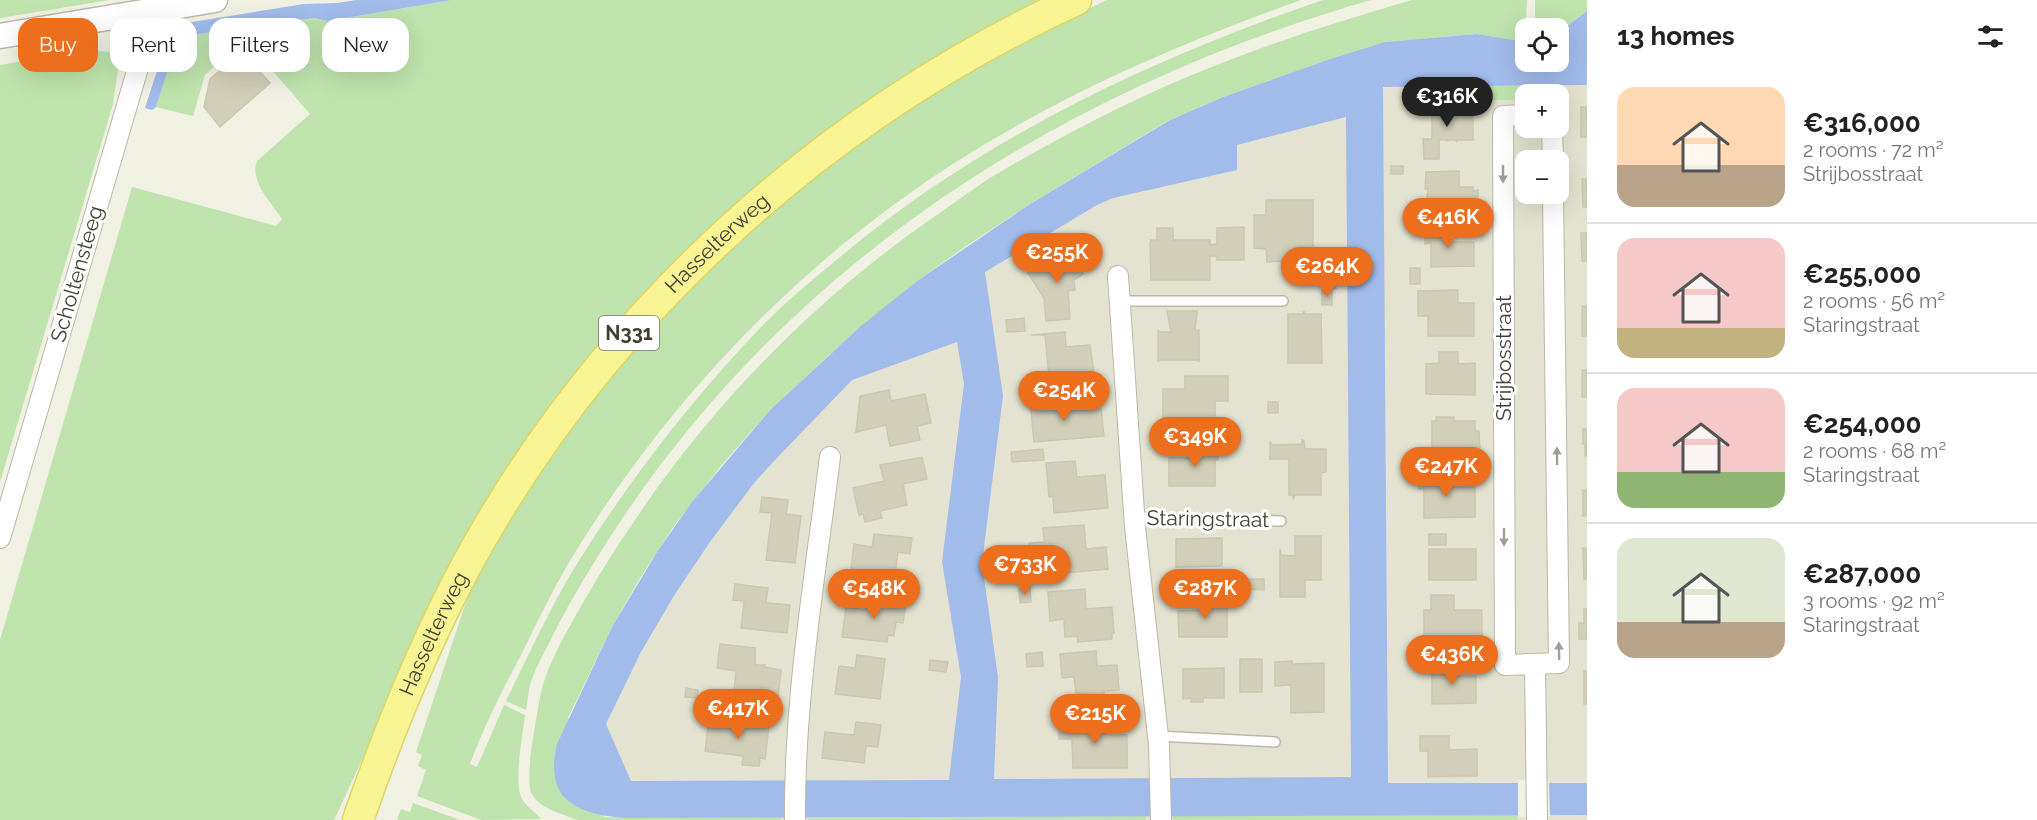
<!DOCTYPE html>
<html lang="en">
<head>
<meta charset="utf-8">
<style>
  body { margin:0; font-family:Raleway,sans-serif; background:#f2f2f2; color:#222; height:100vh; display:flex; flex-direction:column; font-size:22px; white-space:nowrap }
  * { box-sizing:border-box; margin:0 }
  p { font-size:20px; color:#767676 }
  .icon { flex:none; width:33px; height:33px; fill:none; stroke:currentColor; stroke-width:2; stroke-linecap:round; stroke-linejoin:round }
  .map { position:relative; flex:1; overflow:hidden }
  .panel { display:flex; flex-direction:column; background:#fff; width:450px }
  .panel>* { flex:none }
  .top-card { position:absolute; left:18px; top:18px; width:570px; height:54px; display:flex; gap:12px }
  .fabs { position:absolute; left:1515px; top:18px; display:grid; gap:12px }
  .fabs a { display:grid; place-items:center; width:54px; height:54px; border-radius:12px; background:#fff; box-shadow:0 6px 24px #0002; font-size:30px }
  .price { position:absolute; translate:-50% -51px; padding:0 14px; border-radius:21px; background:#ed6f1d; color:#fff; font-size:20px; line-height:39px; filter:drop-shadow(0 2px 3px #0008) }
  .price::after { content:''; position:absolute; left:50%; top:36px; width:18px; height:14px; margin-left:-9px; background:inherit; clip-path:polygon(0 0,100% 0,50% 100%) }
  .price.active { background:#222; color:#fff }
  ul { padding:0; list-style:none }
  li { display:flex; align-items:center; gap:18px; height:150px; padding:0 30px }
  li+li { border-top:2px solid #e0e0e0 }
  li span { display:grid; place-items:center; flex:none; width:168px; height:120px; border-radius:18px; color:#555 }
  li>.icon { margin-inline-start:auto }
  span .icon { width:72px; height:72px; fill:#fffc; stroke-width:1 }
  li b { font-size:26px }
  h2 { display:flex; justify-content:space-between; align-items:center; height:72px; padding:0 30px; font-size:26px }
  .pill { padding:0 21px; border-radius:18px; background:#fff; box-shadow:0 6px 24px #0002; font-size:21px; line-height:54px }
  .pill.active { background:#ed6f1d; color:#fff }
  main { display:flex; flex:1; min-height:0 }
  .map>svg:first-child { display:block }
  .residential { fill:#e4e3d1; fill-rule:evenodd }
  .green { fill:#bee3ad }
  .water { fill:#a1bbeb; fill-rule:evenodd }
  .pier { fill:#f0f0e3 }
  .building { fill:#d1ceb9; stroke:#cbc7ad; stroke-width:1.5 }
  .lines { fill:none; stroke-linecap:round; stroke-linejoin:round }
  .service-casing { stroke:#bbb9a6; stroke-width:12 }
  .minor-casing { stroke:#bbb9a6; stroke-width:22 }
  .tertiary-casing { stroke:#bbb9a6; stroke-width:27 }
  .primary-casing { stroke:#dcd566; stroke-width:33 }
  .service { stroke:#fff; stroke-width:9 }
  .minor { stroke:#fff; stroke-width:20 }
  .tertiary { stroke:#fff; stroke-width:24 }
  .primary { stroke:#f8f494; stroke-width:30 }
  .oneway { fill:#a0a09a }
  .labels { text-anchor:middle; stroke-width:6; stroke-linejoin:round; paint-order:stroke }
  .shield { fill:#fff; stroke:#7b7971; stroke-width:1.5 }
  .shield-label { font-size:20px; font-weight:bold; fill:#424034 }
  .street-label { font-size:21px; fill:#424034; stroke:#fff }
</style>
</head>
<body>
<main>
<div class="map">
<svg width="1587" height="820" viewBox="0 0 1587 820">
  <rect width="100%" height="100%" fill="#f0f0e3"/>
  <path class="residential" d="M1587 24V820H614L576 753 683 534 956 266 1354 81 1525 39 1526 62H1558L1559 31ZM1526 94H1558V128H1526ZM1526 160H1558V194H1526Z"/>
  <path class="green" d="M0 0H109L0 18Z
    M452 0H1045C911 60 791 151 686 254L401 676 334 820H0V640L132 187 276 226 282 219C272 203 249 181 257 161L310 114 258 54 223 58 205 75 193 116 156 107 176 45 185 36 314 18 329 21Z
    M1107 0H1301C1181 43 1064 93 956 162 798 263 665 403 568 564 551 593 537 623 522 653 503 689 484 726 470 764L477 767 504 705 525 715C523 734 513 783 522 799 527 808 537 813 541 819L481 820 417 796 426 770 418 766 422 755 416 752 465 605 479 570 546 461 630 352 698 278 812 176 944 84 1051 26Z
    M1323 0H1371C1064 88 791 260 614 531 590 568 567 606 548 645 542 657 535 669 531 682 528 691 528 701 526 710L506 701C528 656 549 610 575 567 630 479 695 395 767 321 788 300 811 281 834 262 977 141 1147 60 1323 0Z
    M1412 0H1527L1525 39 1514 40 1477 34 1385 42 1333 58 1223 97 1169 120 1027 206 966 246 917 281 830 354 771 409 720 467 674 526 640 578 612 627 568 718 604 817 625 818 781 817V820H577C563 814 540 809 532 794 524 780 536 721 539 703 544 671 561 642 577 613 594 584 610 556 629 529 711 404 818 296 941 212 959 200 976 186 995 175 1066 133 1142 94 1219 64 1282 39 1347 19 1412 0Z
    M1535 0H1587V11L1559 32 1558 28H1535Z
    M87 50 111 52 119 63 113 104 0 482V65Z
    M1488 86H1528V94H1526L1525 100H1488Z
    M413 803 460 820H397L401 809 410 812Z
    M1136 815H1146V820H808V818Z
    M1518 815 1517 820H1173V816Z"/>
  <path class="water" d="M356 0H452L328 21 314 18 185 36 176 45 156 107 152 110 145 108 168 37 175 28 186 23 304 4 337 3Z
    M1587 11V85L1383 87 1388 783H1587V815L625 818C575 814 544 799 557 744L612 627 657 552 692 502 771 409 861 326 917 281 1027 206 1170 120 1223 97 1333 58 1385 42 1477 34 1514 40 1525 39 1526 62H1558L1559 32ZM1346 117 1351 777 994 779 998 677 982 563 1003 396 985 272 1097 205 1113 198 1237 170V145ZM957 342 964 384 942 562 961 677 949 780 631 781 606 724 641 652 675 594 710 542 754 483 774 461 852 380Z"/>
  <path class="pier" d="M1518 780H1549L1550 817H1518Z"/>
  <path class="building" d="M253 64 270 83 220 127 204 107 210 79 224 67Z
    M1430 103H1455L1453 105V112H1473V140H1458L1456 142 1457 140H1448V142L1447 140H1439V159H1424L1423 139H1432V105Z
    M1581 107H1587V137H1581Z
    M1391 166H1403V174H1391Z
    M1459 171V187H1473V191L1478 190V211H1473V215L1464 214 1463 220H1444V215L1428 214V203H1426L1428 189H1425L1426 172Z
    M1582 179H1587V207H1583Z
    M1266 200H1313V262L1296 261V257H1284L1283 261 1267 262 1266 249 1254 248V215H1266Z
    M1244 227V260H1217V256H1210V280H1151L1150 242 1151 240H1157V228H1173V240H1210V245L1217 244V228Z
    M1425 227 1451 228V242H1474V266L1431 267V243L1425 244Z
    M1581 233H1587V261H1582Z
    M1068 249 1083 274 1074 280 1075 290 1068 291 1070 319 1046 321 1044 298 1028 273 1062 250 1063 252Z
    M1410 268H1420V284H1410Z
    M1324 278H1336V289H1324Z
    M1322 290H1332V305H1322Z
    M1458 290V303H1474V336H1428V316H1418V291Z
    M1582 306H1587V336H1582Z
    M1167 311H1197L1195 331 1199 330V362L1198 360H1159L1158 362V330L1159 332H1171Z
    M1304 311V314H1321L1322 363H1288V314H1303Z
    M1024 318 1025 331 1007 332 1006 320Z
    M1065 332 1066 347 1090 345 1094 373 1049 377 1045 335H1031Z
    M1439 352H1458V364L1475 363V395L1426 394V364L1439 363Z
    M1582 370H1587V397H1582Z
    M1185 376H1228V401H1215V421L1198 422V426L1181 427V421H1163V389H1185Z
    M889 390 891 401 925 394 931 423 917 426 920 440 890 446 886 425 856 432 860 396Z
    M1060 398 1061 412H1065V409L1080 408V410L1101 409 1104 436 1034 442 1030 401Z
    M1268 402H1278V413H1268Z
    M1436 417H1454V421H1475V431H1479L1480 450H1451V465H1421L1420 449H1432V421H1437Z
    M1583 429H1587V456H1585V444H1583Z
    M1302 440 1304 441 1305 449H1326V472L1321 473V495H1295L1293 499V495H1289V459H1270V441L1272 445 1302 444Z
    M1189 446H1218V460H1215V486H1169V458H1189Z
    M1043 449 1044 460 1012 462 1011 452Z
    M922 457 927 479 903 484 907 505 880 511 882 518 865 522 863 514 859 515 853 488 884 481 880 465Z
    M1075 461 1077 477 1105 475 1108 508 1054 513 1053 496 1049 497 1046 463Z
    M1419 473H1448V487H1475V517L1424 518V489H1419Z
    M1583 490H1587V516H1583Z
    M762 497 788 500 786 514 801 516 795 563 766 560 772 513 760 512Z
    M1084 525 1086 549 1106 547 1108 569 1064 573 1063 561 1031 564 1029 543 1044 542 1043 528Z
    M874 534 912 538 910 554 898 552 895 576 851 570 854 544 872 547Z
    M1429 534H1446V545H1429Z
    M1295 536H1321V580H1305V597H1280V549L1281 555 1295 556Z
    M1222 538V566L1176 567V539Z
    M1583 548H1587V579H1584Z
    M1429 549H1476V580H1429Z
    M1250 579H1264V590L1250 589Z
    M735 584 768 588 766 603 790 605 787 633 741 628 744 601 733 600Z
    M1030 588 1031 602 1020 603 1019 589Z
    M1085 589 1086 609 1112 607 1114 633 1112 634V639L1078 642 1077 636 1065 637 1064 619 1050 621 1048 592Z
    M1431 595H1454V610H1482V638H1424V610H1431Z
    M1207 596H1227V637H1179L1178 611 1207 610Z
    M866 597 906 602 903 623 896 622 894 636 888 635 887 642 842 637 846 607 865 610Z
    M1584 609H1587V639H1579V623H1584Z
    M720 644 755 648V665H765L764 667 781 670 778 698 734 692 736 671 717 668Z
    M1096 651 1097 666 1117 665 1119 690 1104 691V697L1089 699 1088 693 1076 694 1074 677 1062 678 1060 654Z
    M1042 652 1043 666 1027 667 1026 654Z
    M857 655 885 659 880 699 835 694 839 666 855 668Z
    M1240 659H1262V692H1240Z
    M930 660 948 662 946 672 929 670Z
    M1292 661V664L1324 663V712L1291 713V685L1275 686V662Z
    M1432 663H1453V676H1476V703L1432 704Z
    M1224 668V698H1203V702H1191V698L1183 699V669Z
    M1584 671H1587V704H1584Z
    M686 688 698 690 697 698 685 697Z
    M709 719 769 726 765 759 760 758 759 766 742 765 743 756 705 751Z
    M856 722 881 725 878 747 866 746 864 763 822 758 825 732 854 735Z
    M1059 722H1105L1106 735H1127V768H1073L1072 739H1059Z
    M1420 736H1449V750L1477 749V776L1428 777V751H1420Z"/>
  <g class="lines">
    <defs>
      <path id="service" d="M1120 301H1283
        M1134 517 1281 521
        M1158 736 1275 742"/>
      <path id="minor" d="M1526 115 1503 116 1505 665 1559 663 1553 194
        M1552 128 1553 160
        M1118 276 1135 527 1159 745 1161 820
        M0 538 155 10
        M1535 664 1537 820
        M795 820C794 699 815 577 830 457"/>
      <path id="tertiary" d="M0 36 215 0"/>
      <g id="primary">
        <path id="s1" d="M358 820C388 733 423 647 466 566 601 317 820 118 1076 0"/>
      </g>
    </defs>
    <use href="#service" class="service-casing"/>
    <use href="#minor" class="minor-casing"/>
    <use href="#tertiary" class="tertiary-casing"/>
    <use href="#primary" class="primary-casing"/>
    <use href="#service" class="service"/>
    <use href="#minor" class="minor"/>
    <use href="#tertiary" class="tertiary"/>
    <use href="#primary" class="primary"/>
  </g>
  <defs><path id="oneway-solid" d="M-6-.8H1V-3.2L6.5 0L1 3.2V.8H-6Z" transform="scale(1.5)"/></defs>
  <g class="oneway">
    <use href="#oneway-solid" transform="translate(1503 174) rotate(90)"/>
    <use href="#oneway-solid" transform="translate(1557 456) rotate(-91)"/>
    <use href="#oneway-solid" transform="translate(1504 537) rotate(90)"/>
    <use href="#oneway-solid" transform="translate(1559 651) rotate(-91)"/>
  </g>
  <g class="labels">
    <rect class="shield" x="599" y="316" width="60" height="34" rx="4.5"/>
    <g class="shield-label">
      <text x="629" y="340">N331</text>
    </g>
    <g class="street-label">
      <text dy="7" stroke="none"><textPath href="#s1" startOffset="687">Hasselterweg</textPath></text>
      <text transform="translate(77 274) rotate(-74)" y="7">Scholtensteeg</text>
      <text transform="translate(1504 358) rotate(-90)" y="7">Strijbosstraat</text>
      <text transform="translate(1208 519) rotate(1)" y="7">Staringstraat</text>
      <text dy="7" stroke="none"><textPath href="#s1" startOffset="201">Hasselterweg</textPath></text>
    </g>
  </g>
</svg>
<div class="fabs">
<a><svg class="icon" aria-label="locate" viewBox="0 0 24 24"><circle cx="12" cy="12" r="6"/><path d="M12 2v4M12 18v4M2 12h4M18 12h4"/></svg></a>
<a>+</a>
<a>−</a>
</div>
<b class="price active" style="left:1447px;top:128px">€316K</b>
<b class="price" style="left:1448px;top:249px">€416K</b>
<b class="price" style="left:1057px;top:284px">€255K</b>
<b class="price" style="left:1327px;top:298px">€264K</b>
<b class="price" style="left:1064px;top:422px">€254K</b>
<b class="price" style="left:1195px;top:468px">€349K</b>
<b class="price" style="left:1446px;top:498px">€247K</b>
<b class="price" style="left:1025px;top:596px">€733K</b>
<b class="price" style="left:874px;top:620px">€548K</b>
<b class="price" style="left:1205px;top:620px">€287K</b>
<b class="price" style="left:1452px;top:686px">€436K</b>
<b class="price" style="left:738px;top:740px">€417K</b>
<b class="price" style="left:1095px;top:745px">€215K</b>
<div class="top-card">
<a class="pill active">Buy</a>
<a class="pill">Rent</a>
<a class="pill">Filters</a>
<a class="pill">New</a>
</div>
</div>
<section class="panel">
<h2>13 homes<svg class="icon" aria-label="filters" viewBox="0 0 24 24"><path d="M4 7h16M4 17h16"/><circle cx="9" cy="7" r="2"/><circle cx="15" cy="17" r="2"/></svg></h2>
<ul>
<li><span style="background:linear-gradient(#ffd9b3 65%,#b9a48a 0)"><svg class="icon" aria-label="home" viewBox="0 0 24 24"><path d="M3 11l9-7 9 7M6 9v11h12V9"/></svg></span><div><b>€316,000</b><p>2 rooms · 72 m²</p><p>Strijbosstraat</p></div></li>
<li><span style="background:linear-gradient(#f6c9c9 75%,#c2b280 0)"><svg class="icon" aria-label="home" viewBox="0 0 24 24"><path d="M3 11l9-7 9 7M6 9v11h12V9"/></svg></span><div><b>€255,000</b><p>2 rooms · 56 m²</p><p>Staringstraat</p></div></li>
<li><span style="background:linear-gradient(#f6c9c9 70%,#8fb573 0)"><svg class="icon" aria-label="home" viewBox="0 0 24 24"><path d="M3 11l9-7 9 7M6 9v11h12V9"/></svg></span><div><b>€254,000</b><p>2 rooms · 68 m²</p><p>Staringstraat</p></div></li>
<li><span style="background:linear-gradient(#dfe7d0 70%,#b9a48a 0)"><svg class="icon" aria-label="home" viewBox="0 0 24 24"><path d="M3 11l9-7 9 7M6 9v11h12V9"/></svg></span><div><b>€287,000</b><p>3 rooms · 92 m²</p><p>Staringstraat</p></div></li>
</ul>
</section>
</main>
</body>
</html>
